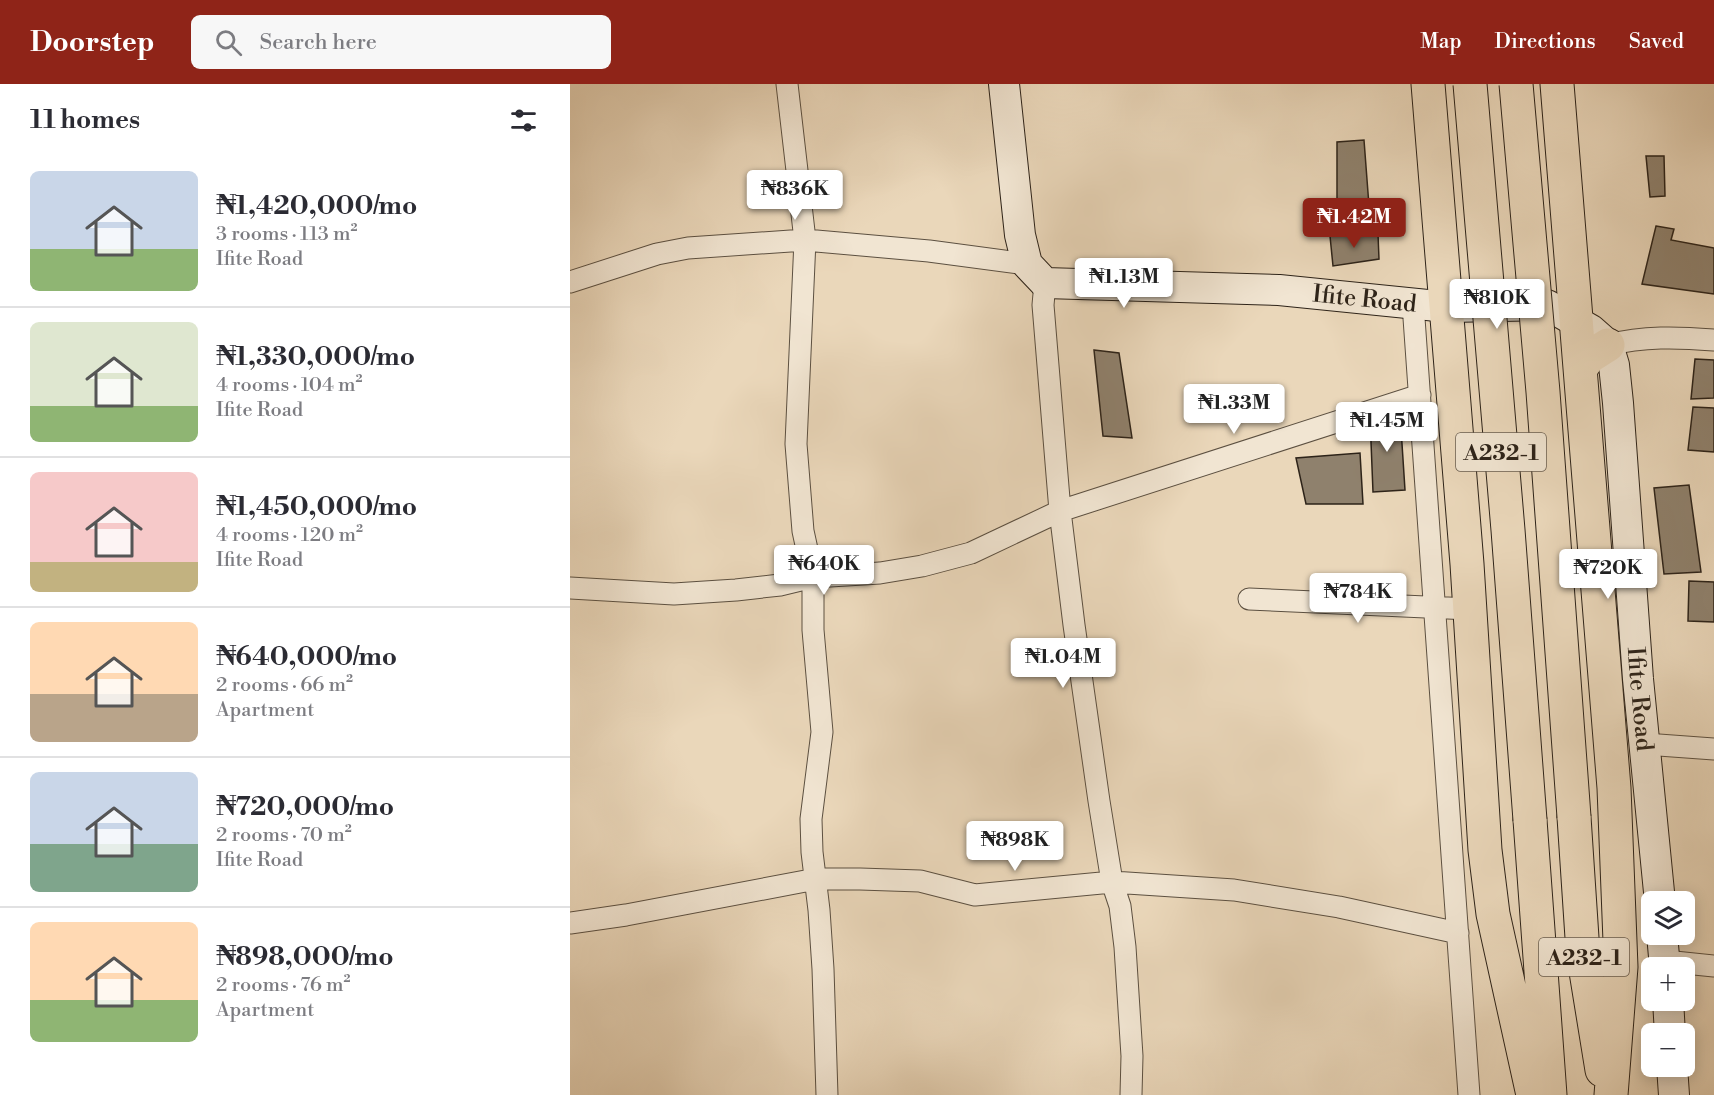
<!DOCTYPE html>
<html lang="en">
<head>
<meta charset="utf-8">
<style>
  body { margin:0; font-family:"Libre Bodoni",serif; background:#f7f7f7; color:#2b2b33; height:100vh; display:flex; flex-direction:column; font-size:22px; white-space:nowrap }
  * { box-sizing:border-box; margin:0 }
  p { font-size:20px; color:#7c7c81 }
  .icon { flex:none; width:33px; height:33px; fill:none; stroke:currentColor; stroke-width:2; stroke-linecap:round; stroke-linejoin:round }
  .map { position:relative; flex:1; overflow:hidden }
  .side { display:flex; flex-direction:column; background:#fff; width:570px }
  .side>* { flex:none }
  .tools { position:absolute; left:1071px; top:807px; display:grid; gap:12px }
  .tools a { display:grid; place-items:center; width:54px; height:54px; border-radius:9px; background:#fff; box-shadow:0 3px 15px #0003; font-size:30px }
  .price { position:absolute; translate:-50% -51px; padding:0 14px; border-radius:6px; background:#fff; color:#222; font-size:20px; line-height:39px; filter:drop-shadow(0 2px 3px #0008) }
  .price::after { content:''; position:absolute; left:50%; top:36px; width:18px; height:14px; margin-left:-9px; background:inherit; clip-path:polygon(0 0,100% 0,50% 100%) }
  .price.active { background:#8f2418; color:#fff }
  ul { padding:0; list-style:none }
  li { display:flex; align-items:center; gap:18px; height:150px; padding:0 30px }
  li+li { border-top:2px solid #e1e1e2 }
  li span { display:grid; place-items:center; flex:none; width:168px; height:120px; border-radius:9px; color:#555 }
  li>.icon { margin-inline-start:auto }
  span .icon { width:72px; height:72px; fill:#fffc; stroke-width:1 }
  li b { font-size:26px }
  h2 { display:flex; justify-content:space-between; align-items:center; height:72px; padding:0 30px; font-size:26px }
  header { display:flex; align-items:center; gap:36px; box-sizing:border-box; height:84px; padding:0 30px; background:#8f2418; color:#fff }
  header strong { font-size:28px }
  nav { display:flex; gap:33px; margin-inline-start:auto; font-size:21px }
  .search { width:420px; height:54px; background:#f7f7f7; display:flex; align-items:center; gap:15px; box-sizing:border-box; padding:0 21px; border-radius:9px; color:#7c7c81; font-size:22px }
  main { display:flex; flex:1; min-height:0 }
  .map>svg:first-child { display:block }
  .building { fill:#8f816d; stroke:#2d2319; stroke-width:1.5 }
  .lines { fill:none; stroke-linecap:round; stroke-linejoin:round }
  .street-casing { stroke:#5c5041; stroke-width:23 }
  .secondary-casing { stroke:#2d2319; stroke-width:32 }
  .highway-casing { stroke:#2d2319; stroke-width:35 }
  .street { stroke:#f1e5d2; stroke-width:21 }
  .secondary { stroke:#f1e5d2; stroke-width:30 }
  .highway { stroke:#ead7ba; stroke-width:33 }
  .highway-bridge-casing { stroke:#2d2319; stroke-width:35; stroke-linecap:butt }
  .highway-bridge { stroke:#ead7ba; stroke-width:33 }
  .labels { text-anchor:middle; stroke-width:5; stroke-linejoin:round; paint-order:stroke }
  .shield { fill:#f1e5d2; stroke:#685d50; stroke-width:1.5 }
  .shield-label { font-size:22px; font-weight:bold; fill:#2d2319 }
  .street-label { font-size:24px; fill:#2d2319; stroke:#f1e5d2 }
</style>
</head>
<body>
<header>
<strong>Doorstep</strong>
<div class="search"><svg class="icon" aria-label="search" viewBox="0 0 24 24"><circle cx="10" cy="10" r="6"/><path d="M15 15l6 6"/></svg>Search here</div>
<nav><a>Map</a><a>Directions</a><a>Saved</a></nav>
</header>
<main>
<section class="side">
<h2>11 homes<svg class="icon" aria-label="filters" viewBox="0 0 24 24"><path d="M4 7h16M4 17h16"/><circle cx="9" cy="7" r="2"/><circle cx="15" cy="17" r="2"/></svg></h2>
<ul>
<li><span style="background:linear-gradient(#c9d6e8 65%,#8fb573 0)"><svg class="icon" aria-label="home" viewBox="0 0 24 24"><path d="M3 11l9-7 9 7M6 9v11h12V9"/></svg></span><div><b>₦1,420,000/mo</b><p>3 rooms · 113 m²</p><p>Ifite Road</p></div></li>
<li><span style="background:linear-gradient(#dfe7d0 70%,#8fb573 0)"><svg class="icon" aria-label="home" viewBox="0 0 24 24"><path d="M3 11l9-7 9 7M6 9v11h12V9"/></svg></span><div><b>₦1,330,000/mo</b><p>4 rooms · 104 m²</p><p>Ifite Road</p></div></li>
<li><span style="background:linear-gradient(#f6c9c9 75%,#c2b280 0)"><svg class="icon" aria-label="home" viewBox="0 0 24 24"><path d="M3 11l9-7 9 7M6 9v11h12V9"/></svg></span><div><b>₦1,450,000/mo</b><p>4 rooms · 120 m²</p><p>Ifite Road</p></div></li>
<li><span style="background:linear-gradient(#ffd9b3 60%,#b9a48a 0)"><svg class="icon" aria-label="home" viewBox="0 0 24 24"><path d="M3 11l9-7 9 7M6 9v11h12V9"/></svg></span><div><b>₦640,000/mo</b><p>2 rooms · 66 m²</p><p>Apartment</p></div></li>
<li><span style="background:linear-gradient(#c9d6e8 60%,#7fa58c 0)"><svg class="icon" aria-label="home" viewBox="0 0 24 24"><path d="M3 11l9-7 9 7M6 9v11h12V9"/></svg></span><div><b>₦720,000/mo</b><p>2 rooms · 70 m²</p><p>Ifite Road</p></div></li>
<li><span style="background:linear-gradient(#ffd9b3 65%,#8fb573 0)"><svg class="icon" aria-label="home" viewBox="0 0 24 24"><path d="M3 11l9-7 9 7M6 9v11h12V9"/></svg></span><div><b>₦898,000/mo</b><p>2 rooms · 76 m²</p><p>Apartment</p></div></li>
</ul>
</section>
<div class="map">
<svg width="1144" height="1011" viewBox="0 0 1144 1011">
  <rect width="100%" height="100%" fill="#ead7ba"/>
  <filter id="stains"><feTurbulence type="fractalNoise" baseFrequency=".00333" numOctaves="4"/><feColorMatrix values="0 0 0 0 .2 0 0 0 0 .09 0 0 0 0 .02 0 0 0 .5 -.17"/></filter>
  <radialGradient id="worn" r=".72"><stop offset=".6" stop-color="#630" stop-opacity="0"/><stop offset="1" stop-color="#630" stop-opacity=".3"/></radialGradient>
  <path class="building" d="M794 56 800 135 767 137V58Z
    M1076 72H1094L1095 112 1080 113Z
    M1086 142 1104 145 1101 156 1144 164V210L1072 200Z
    M808 150 809 175 763 182 760 152Z
    M524 266 549 269 562 354 533 352Z
    M1125 275 1144 276V314L1121 315Z
    M1123 323 1144 324V368L1118 366Z
    M830 329 835 406 803 408 800 333Z
    M790 369 793 420H736L726 374Z
    M1119 401 1131 488 1094 490 1084 404Z
    M1119 497 1144 498V538L1118 537Z"/>
  <g class="lines">
    <defs>
      <path id="street" d="M217 0 235 156 226 360 233 447 243 493V546L252 648 241 735 242 768 249 826 253 885 257 1011
        M0 198 87 170 118 164 235 156 359 167 457 180
        M475 199 473 221 490 427 504 541 529 717 542 798 550 822 555 863 562 972 561 1011
        M843 220 899 1011
        M1038 261C1074 252 1107 253 1144 256
        M0 504 104 510 166 506 210 501 243 493 310 489 352 482 401 469 490 427 850 311
        M679 515 900 525
        M1075 660 1144 665
        M0 839 56 831 246 795H290L350 797 405 811 542 798 664 806 769 823 888 849
        M1095 877 1144 882"/>
      <g id="secondary">
        <path id="s1" d="M434 0 450 151 457 180 475 199 709 206 877 223 977 221 1021 246 1038 261 1044 281 1048 319 1068 595 1090 818"/>
        <path d="M1092 850 1095 884"/>
        <path d="M1098 916 1100 950"/>
        <path d="M1102 982 1104 1011"/>
      </g>
      <path id="highway" d="M858 0 897 480 915 766 923 830 963 1011
        M987 0 1044 704 1051 883 1041 1011
        M1011 284 1019 273 1038 261
        M1004 733 1013 869 1032 986
        M960 736 980 1011"/>
    </defs>
    <use href="#street" class="street-casing"/>
    <use href="#secondary" class="secondary-casing"/>
    <use href="#highway" class="highway-casing"/>
    <use href="#street" class="street"/>
    <use href="#secondary" class="secondary"/>
    <use href="#highway" class="highway"/>
    <defs>
      <path id="highway-bridge" d="M900 0 938 446 960 736
        M946 0 973 308 1004 733"/>
    </defs>
    <use href="#highway-bridge" class="highway-bridge-casing"/>
    <use href="#highway-bridge" class="highway-bridge"/>
  </g>
  <g class="labels">
    <g class="shield">
      <rect x="886" y="349" width="90" height="38" rx="4.5"/>
      <rect x="969" y="854" width="90" height="38" rx="4.5"/>
    </g>
    <g class="shield-label">
      <text x="931" y="376">A232-1</text>
      <text x="1014" y="881">A232-1</text>
    </g>
    <g class="street-label">
      <text dy="8" stroke="none"><textPath href="#s1" startOffset="528">Ifite Road</textPath></text>
      <text dy="8" stroke="none"><textPath href="#s1" startOffset="1140">Ifite Road</textPath></text>
    </g>
  </g>
  <rect width="100%" height="100%" filter="url(#stains)"/>
  <rect width="100%" height="100%" fill="url(#worn)"/>
</svg>
<div class="tools">
<a><svg class="icon" aria-label="layers" viewBox="0 0 24 24"><path d="M12 4l9 5-9 5-9-5zM3 14l9 5 9-5"/></svg></a>
<a>+</a>
<a>−</a>
</div>
<b class="price" style="left:225px;top:137px">₦836K</b>
<b class="price active" style="left:784px;top:165px">₦1.42M</b>
<b class="price" style="left:554px;top:225px">₦1.13M</b>
<b class="price" style="left:927px;top:246px">₦810K</b>
<b class="price" style="left:664px;top:351px">₦1.33M</b>
<b class="price" style="left:817px;top:369px">₦1.45M</b>
<b class="price" style="left:254px;top:512px">₦640K</b>
<b class="price" style="left:1038px;top:516px">₦720K</b>
<b class="price" style="left:788px;top:540px">₦784K</b>
<b class="price" style="left:493px;top:605px">₦1.04M</b>
<b class="price" style="left:445px;top:788px">₦898K</b>
</div>
</main>
</body>
</html>
